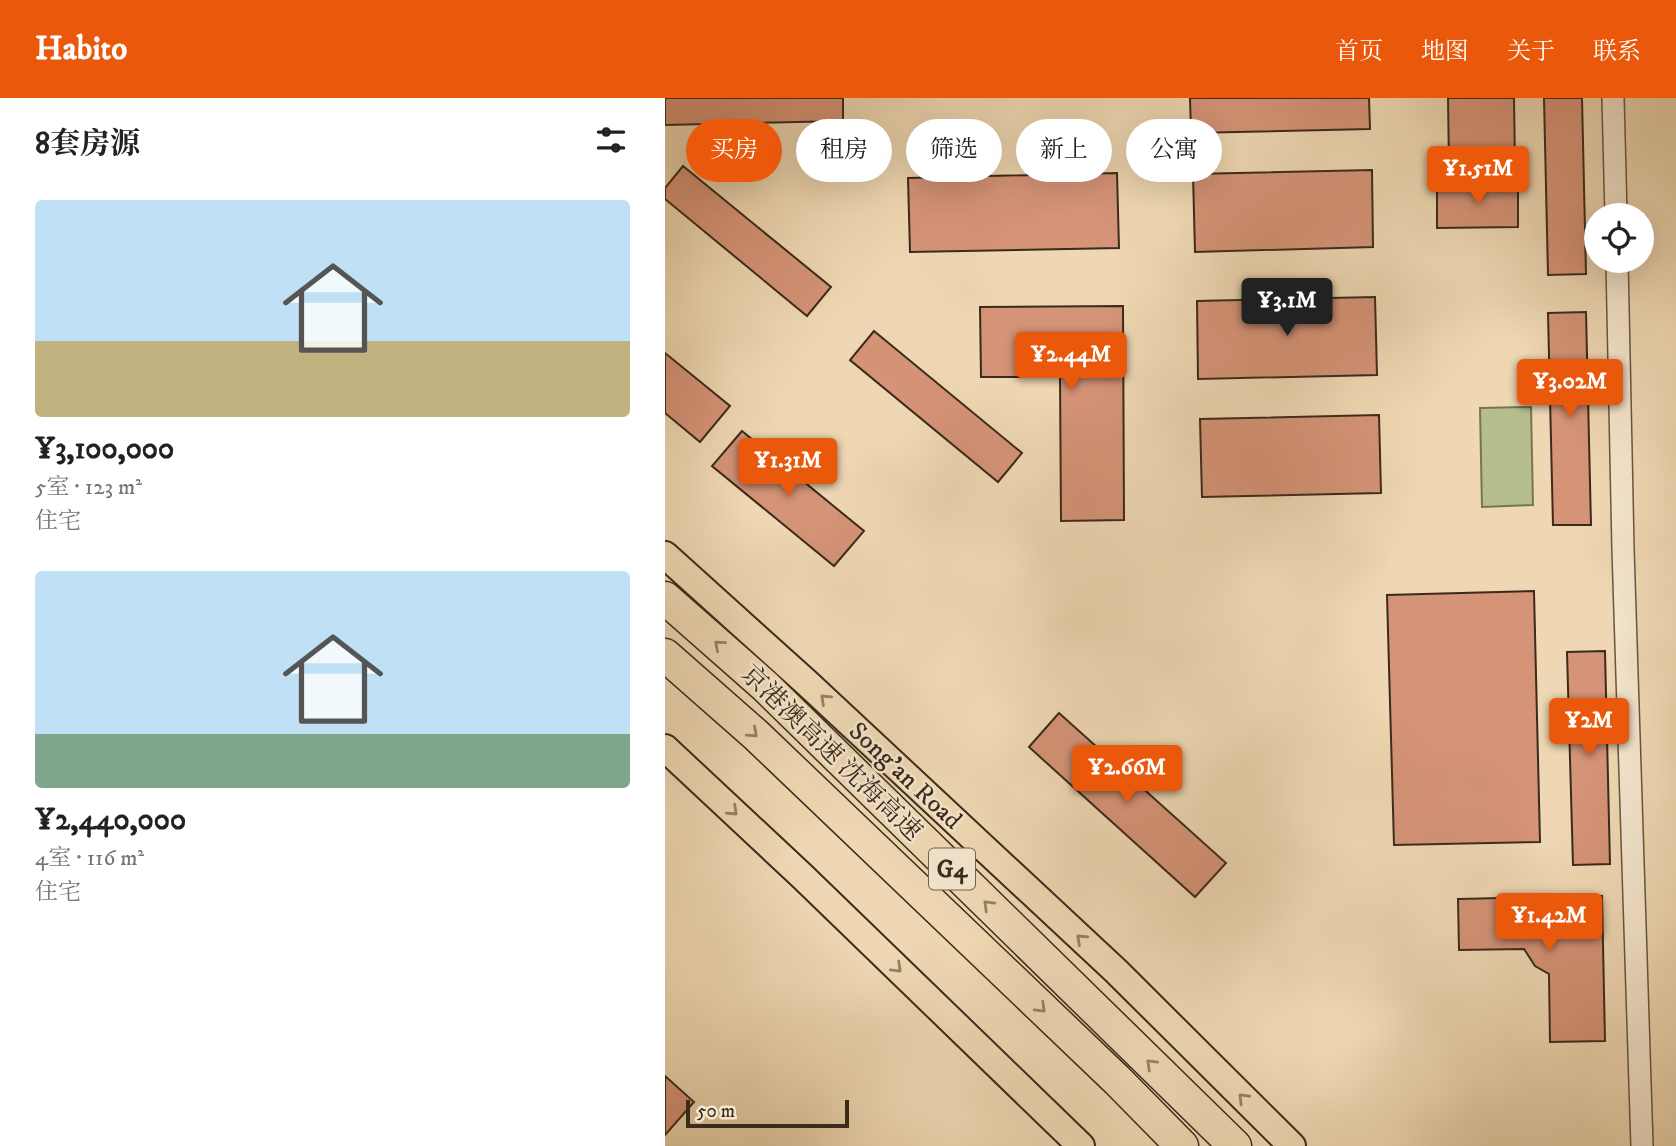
<!DOCTYPE html>
<html lang="zh">
<head>
<meta charset="utf-8">
<style>
  body { margin:0; font-family:"IM FELL DW Pica","Noto Serif SC",serif; background:#f2f2f2; color:#222; height:100vh; display:flex; flex-direction:column; font-size:26px; white-space:nowrap }
  * { box-sizing:border-box; margin:0 }
  p { font-size:23px; color:#767676 }
  .icon { flex:none; width:38px; height:38px; fill:none; stroke:currentColor; stroke-width:2; stroke-linecap:round; stroke-linejoin:round }
  .map { position:relative; flex:1; overflow:hidden }
  .panel { display:flex; flex-direction:column; background:#fff; width:665px }
  .panel>* { flex:none }
  .banner { position:absolute; left:21px; top:21px; width:665px; height:63px; display:flex; gap:14px }
  .buttons { position:absolute; left:919px; top:105px; display:grid; gap:14px }
  .buttons a { display:grid; place-items:center; width:70px; height:70px; border-radius:50%; background:#fff; box-shadow:0 7px 28px #0002; font-size:35px }
  .scale { position:absolute; left:21px; bottom:18px; width:163px; box-sizing:border-box; padding-left:7px; border:4px solid #3a2b1b; border-top:0; font-size:19px; line-height:24px; white-space:nowrap; color:#3a2b1b; -webkit-text-stroke:5px #f4e5cd; paint-order:stroke }
  .price { position:absolute; translate:-50% -60px; padding:0 16px; border-radius:7px; background:#ea580c; color:#fff; font-size:23px; line-height:46px; filter:drop-shadow(0 2px 4px #0008) }
  .price::after { content:''; position:absolute; left:50%; top:42px; width:21px; height:16px; margin-left:-10px; background:inherit; clip-path:polygon(0 0,100% 0,50% 100%) }
  .price.current { background:#222; color:#fff }
  ul { padding:0; list-style:none }
  li { display:grid; align-content:center; gap:14px; height:371px; padding:0 35px }
  li span { display:grid; place-items:center; height:217px; border-radius:7px; color:#555 }
  li>.icon { margin-inline-start:auto }
  span .icon { width:126px; height:126px; fill:#fffc; stroke-width:1 }
  li b { font-size:30px }
  h2 { display:flex; justify-content:space-between; align-items:center; height:84px; padding:0 35px; font-size:30px }
  .pill { padding:0 24px; border-radius:32px; background:#fff; box-shadow:0 7px 28px #0002; font-size:24px; line-height:63px }
  .pill.current { background:#ea580c; color:#fff }
  header { display:flex; align-items:center; gap:42px; box-sizing:border-box; height:98px; padding:0 35px; background:#ea580c; color:#fff }
  header strong { font-size:33px }
  nav { display:flex; gap:38px; margin-inline-start:auto; font-size:24px }
  main { display:flex; flex:1; min-height:0 }
  .map>svg:first-child { display:block }
  .green { fill:#b7be8d; stroke:#787454; stroke-width:2 }
  .building { fill:#d59377; stroke:#3a2b1b; stroke-width:2 }
  .lines { fill:none; stroke-linecap:round; stroke-linejoin:round }
  .minor-casing { stroke:#675641; stroke-width:24 }
  .major-casing { stroke:#3a2b1b; stroke-width:30 }
  .highway-casing { stroke:#3a2b1b; stroke-width:35 }
  .minor { stroke:#f4e5cd; stroke-width:21 }
  .major { stroke:#eed7b2; stroke-width:26 }
  .highway { stroke:#eed7b2; stroke-width:32 }
  .oneway { stroke:#948166 }
  .labels { text-anchor:middle; stroke-width:5; stroke-linejoin:round; paint-order:stroke }
  .shield { fill:#f4e5cd; stroke:#726350; stroke-width:2 }
  .shield-label { font-size:24px; font-weight:bold; fill:#3a2b1b }
  .street-label { font-size:26px; fill:#3a2b1b; stroke:#f4e5cd }
</style>
</head>
<body>
<header>
<strong>Habito</strong>
<nav><a>首页</a><a>地图</a><a>关于</a><a>联系</a></nav>
</header>
<main>
<section class="panel">
<h2>8套房源<svg class="icon" aria-label="filters" viewBox="0 0 24 24"><path d="M4 7h16M4 17h16"/><circle cx="9" cy="7" r="2"/><circle cx="15" cy="17" r="2"/></svg></h2>
<ul>
<li><span style="background:linear-gradient(#bfe0f5 65%,#c2b280 0)"><svg class="icon" aria-label="home" viewBox="0 0 24 24"><path d="M3 11l9-7 9 7M6 9v11h12V9"/></svg></span><div><b>¥3,100,000</b><p>5室 · 123 m²</p><p>住宅</p></div></li>
<li><span style="background:linear-gradient(#bfe0f5 75%,#7fa58c 0)"><svg class="icon" aria-label="home" viewBox="0 0 24 24"><path d="M3 11l9-7 9 7M6 9v11h12V9"/></svg></span><div><b>¥2,440,000</b><p>4室 · 116 m²</p><p>住宅</p></div></li>
</ul>
</section>
<div class="map">
<svg width="1011" height="1048" viewBox="0 0 1011 1048">
  <rect width="100%" height="100%" fill="#eed7b2"/>
  <filter id="stains"><feTurbulence type="fractalNoise" baseFrequency=".00286" numOctaves="4"/><feColorMatrix values="0 0 0 0 .2 0 0 0 0 .09 0 0 0 0 .02 0 0 0 .5 -.17"/></filter>
  <radialGradient id="worn" r=".72"><stop offset=".6" stop-color="#630" stop-opacity="0"/><stop offset="1" stop-color="#630" stop-opacity=".3"/></radialGradient>
  <path class="green" d="M866 309 868 407 817 409 815 310Z"/>
  <path class="building" d="M0 0H178V23L0 27Z
    M525 0H704L705 31 526 35Z
    M783 0H849L850 66 784 67Z
    M879 0H917L921 176 883 177Z
    M18 68 166 189 142 218 0 101V90Z
    M707 72 708 149 530 154 528 76Z
    M452 75 454 150 245 154 243 80Z
    M853 85V129L772 130V86Z
    M710 199 712 277 533 281 532 203Z
    M458 208 459 422 396 423 395 279H316L315 209Z
    M921 214 926 427H888L883 215Z
    M209 233 357 355 333 384 185 262Z
    M0 255 65 308 35 344 0 315Z
    M714 317 716 395 537 399 535 321Z
    M77 333 199 433 169 468 47 368Z
    M869 493 875 744 729 747 722 497Z
    M940 553 945 766 908 767 902 554Z
    M394 615 561 765 530 799 364 649Z
    M937 798 940 943 885 944 884 876 870 868 859 851 794 852 793 801Z
    M0 978 29 1004 0 1037Z"/>
  <g class="lines">
    <defs>
      <path id="minor" d="M948 0 951 117
        M952 163 958 451 977 1048"/>
      <path id="major" d="M0 457 142 585 451 873 627 1048
        M0 650 137 778 416 1048"/>
      <path id="highway" d="M0 500 100 588 570 1048
        M0 557 91 637 452 982 517 1048"/>
    </defs>
    <use href="#minor" class="minor-casing"/>
    <use href="#major" class="major-casing"/>
    <use href="#highway" class="highway-casing"/>
    <use href="#minor" class="minor"/>
    <use href="#major" class="major"/>
    <use href="#highway" class="highway"/>
  </g>
  <defs><path id="oneway-chevron" d="M-2-3.5L2.5 0L-2 3.5" fill="none" stroke-width="1.6" stroke-linecap="round" stroke-linejoin="round" transform="scale(1.75)"/></defs>
  <g class="oneway">
    <use href="#oneway-chevron" transform="translate(54 547) rotate(-139)"/>
    <use href="#oneway-chevron" transform="translate(160 601) rotate(-137)"/>
    <use href="#oneway-chevron" transform="translate(88 635) rotate(42)"/>
    <use href="#oneway-chevron" transform="translate(68 713) rotate(43)"/>
    <use href="#oneway-chevron" transform="translate(323 807) rotate(-136)"/>
    <use href="#oneway-chevron" transform="translate(416 841) rotate(-137)"/>
    <use href="#oneway-chevron" transform="translate(232 870) rotate(44)"/>
    <use href="#oneway-chevron" transform="translate(376 910) rotate(44)"/>
    <use href="#oneway-chevron" transform="translate(486 966) rotate(-136)"/>
    <use href="#oneway-chevron" transform="translate(578 1000) rotate(-135)"/>
  </g>
  <g class="labels">
    <rect class="shield" x="264" y="750.5" width="46" height="41" rx="5"/>
    <g class="shield-label">
      <text x="287" y="779">G4</text>
    </g>
    <g class="street-label">
      <text transform="translate(167 654) rotate(44)" y="9">京港澳高速 沈海高速</text>
      <text transform="translate(241 677) rotate(43)" y="9">Song'an Road</text>
    </g>
  </g>
  <rect width="100%" height="100%" filter="url(#stains)"/>
  <rect width="100%" height="100%" fill="url(#worn)"/>
</svg>
<div class="buttons">
<a><svg class="icon" aria-label="locate" viewBox="0 0 24 24"><circle cx="12" cy="12" r="6"/><path d="M12 2v4M12 18v4M2 12h4M18 12h4"/></svg></a>
</div>
<div class="scale">50 m</div>
<b class="price" style="left:813px;top:108px">¥1.51M</b>
<b class="price current" style="left:622px;top:240px">¥3.1M</b>
<b class="price" style="left:406px;top:294px">¥2.44M</b>
<b class="price" style="left:905px;top:321px">¥3.02M</b>
<b class="price" style="left:123px;top:400px">¥1.31M</b>
<b class="price" style="left:924px;top:660px">¥2M</b>
<b class="price" style="left:462px;top:707px">¥2.66M</b>
<b class="price" style="left:884px;top:855px">¥1.42M</b>
<div class="banner">
<a class="pill current">买房</a>
<a class="pill">租房</a>
<a class="pill">筛选</a>
<a class="pill">新上</a>
<a class="pill">公寓</a>
</div>
</div>
</main>
</body>
</html>
